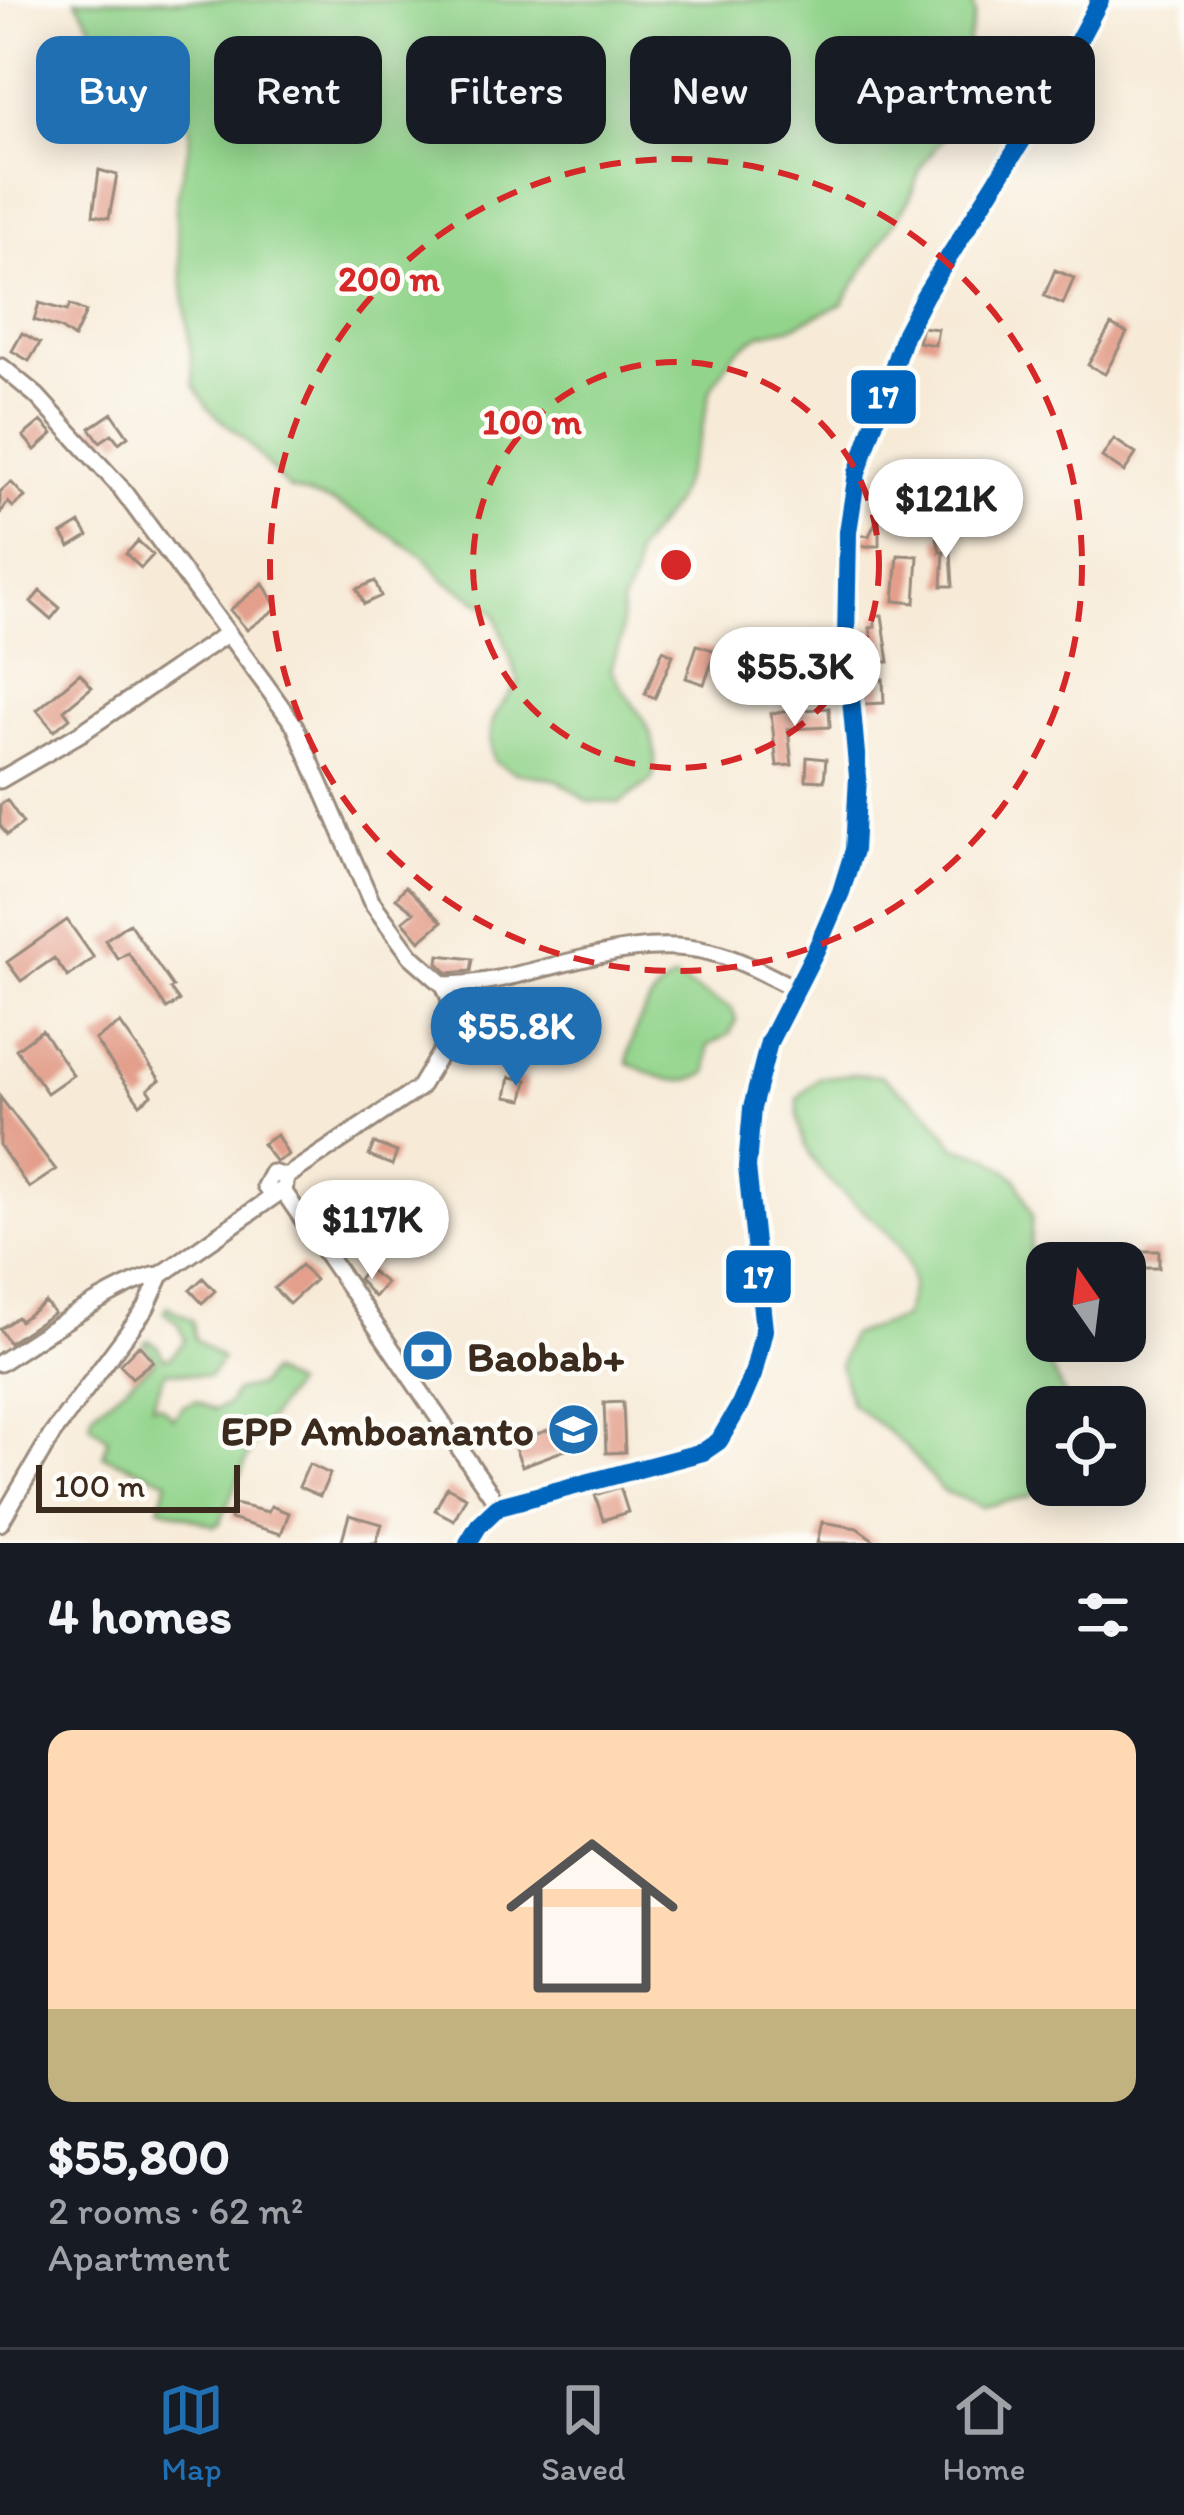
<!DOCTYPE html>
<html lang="en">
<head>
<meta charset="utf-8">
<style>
  body { margin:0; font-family:Itim,sans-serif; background:#242831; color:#f1f3f6; height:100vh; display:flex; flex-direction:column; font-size:45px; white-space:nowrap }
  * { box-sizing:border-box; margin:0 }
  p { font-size:39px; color:#9ea1a6 }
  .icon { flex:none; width:66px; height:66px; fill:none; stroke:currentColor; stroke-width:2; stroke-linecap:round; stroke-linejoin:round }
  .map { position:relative; height:1543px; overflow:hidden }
  .drawer { display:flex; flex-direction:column; background:#171b24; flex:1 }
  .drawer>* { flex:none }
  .top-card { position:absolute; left:36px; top:36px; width:1113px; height:108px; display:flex; gap:24px }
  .needle { width:78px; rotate:346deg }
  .controls { position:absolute; left:1026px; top:1242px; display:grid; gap:24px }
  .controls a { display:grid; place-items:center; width:120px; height:120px; border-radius:24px; background:#171b24; box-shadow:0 6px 30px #0003; font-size:60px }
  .scale { position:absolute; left:36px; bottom:30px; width:204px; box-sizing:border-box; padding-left:12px; border:6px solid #3b2a1e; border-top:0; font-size:33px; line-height:42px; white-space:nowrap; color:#3b2a1e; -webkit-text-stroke:9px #fdfcf7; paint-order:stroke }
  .price { position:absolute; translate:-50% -102px; padding:0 27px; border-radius:42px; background:#fff; color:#222; font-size:39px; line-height:78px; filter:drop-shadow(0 3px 6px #0008) }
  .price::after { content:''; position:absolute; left:50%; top:72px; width:36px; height:27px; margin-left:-18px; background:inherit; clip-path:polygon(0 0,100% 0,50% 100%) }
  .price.current { background:#1f6fb2; color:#fff }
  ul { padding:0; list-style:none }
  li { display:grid; align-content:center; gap:24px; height:636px; padding:0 48px }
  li+li { border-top:3px solid #363941 }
  li span { display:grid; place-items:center; height:372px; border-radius:24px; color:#555 }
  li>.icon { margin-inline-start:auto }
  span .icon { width:216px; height:216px; fill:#fffc; stroke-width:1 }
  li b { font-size:51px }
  h2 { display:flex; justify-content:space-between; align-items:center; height:144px; padding:0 48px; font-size:51px }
  .pill { padding:0 42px; border-radius:24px; background:#171b24; box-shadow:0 6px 30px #0003; font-size:42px; line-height:108px }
  .pill.current { background:#1f6fb2; color:#fff }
  .tab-bar { display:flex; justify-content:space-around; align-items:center; height:168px; border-top:3px solid #363941; background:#171b24; font-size:33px; color:#9ea1a6 }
  .tab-bar a { display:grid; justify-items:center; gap:6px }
  .tab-bar .current { color:#1f6fb2 }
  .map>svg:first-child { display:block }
  .green { fill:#93d48c; stroke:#677f55; stroke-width:3 }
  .building { fill:#e39f8b }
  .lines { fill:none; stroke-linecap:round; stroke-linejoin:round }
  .street-casing { stroke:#998a7b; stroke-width:21 }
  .street { stroke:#fff; stroke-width:15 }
  .bus-1-casing { stroke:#fdfcf7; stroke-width:27 }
  .bus-1 { stroke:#0065bd; stroke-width:18 }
  .ring { fill:none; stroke:#d62828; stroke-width:6; stroke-dasharray:21 15 }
  .labels { text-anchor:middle; stroke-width:9; stroke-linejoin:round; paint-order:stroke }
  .poi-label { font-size:42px; font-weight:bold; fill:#3b2a1e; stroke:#fdfcf7; text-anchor:start }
  .centre { fill:#d62828; stroke:#fdfcf7; stroke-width:6 }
  .ring-label { font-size:36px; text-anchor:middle; font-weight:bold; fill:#d62828; stroke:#fdfcf7; stroke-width:9; stroke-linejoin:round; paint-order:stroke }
  .line-badge { stroke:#fdfcf7; stroke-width:4.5 }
  .badge-label { font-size:33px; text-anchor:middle; font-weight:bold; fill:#fff }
</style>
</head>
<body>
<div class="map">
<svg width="1184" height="1543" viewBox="0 0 1184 1543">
  <rect width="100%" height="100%" fill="#fdfcf7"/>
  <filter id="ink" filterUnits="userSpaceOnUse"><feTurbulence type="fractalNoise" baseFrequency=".00833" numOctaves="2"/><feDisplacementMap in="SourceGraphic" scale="24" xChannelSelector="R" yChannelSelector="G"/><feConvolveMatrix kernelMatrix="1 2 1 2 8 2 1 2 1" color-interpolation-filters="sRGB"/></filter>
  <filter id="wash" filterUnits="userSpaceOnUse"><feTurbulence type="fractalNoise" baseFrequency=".004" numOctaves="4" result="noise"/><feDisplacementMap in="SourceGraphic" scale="48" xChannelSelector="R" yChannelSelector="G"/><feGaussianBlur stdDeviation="2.7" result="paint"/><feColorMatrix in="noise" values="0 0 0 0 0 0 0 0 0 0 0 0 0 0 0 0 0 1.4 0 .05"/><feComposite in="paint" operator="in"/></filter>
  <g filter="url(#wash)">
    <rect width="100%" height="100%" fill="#f7ebd8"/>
    <path class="green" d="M76 0H971L975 14 968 42 973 79 960 115 921 167 911 196 842 304 789 328 760 334 735 352 711 388 700 437 674 503 636 553 634 578 622 603 621 638 611 669C633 713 663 725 653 779L620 803 588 802 558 780 513 772 494 761C484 725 496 709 519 683L495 612 442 578 426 558 360 516 332 502 289 489 244 439 209 409 194 385 176 222C172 164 218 128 161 78L133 87 120 84 113 61Z
      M675 979 732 1009 736 1020 730 1034 708 1046V1072C683 1091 655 1076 628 1063 628 1038 651 988 675 979Z
      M853 1074 881 1076 929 1112 956 1147 989 1157 1017 1179 1032 1215 1029 1269 1047 1362 1071 1407H1047V1485H1050L1027 1497 982 1507 941 1490 905 1446 850 1402 840 1365 850 1335 903 1318C906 1308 912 1292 912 1282 906 1209 791 1197 798 1098L818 1078Z
      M167 1306 193 1321 195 1339 222 1359 209 1377 166 1371 152 1405H160L174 1418 183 1406 196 1401 214 1410 228 1404 235 1391 258 1386 269 1372 293 1385 257 1435 220 1523 215 1526 159 1507 168 1481 103 1455 108 1438 90 1424 93 1412 156 1361 144 1343 148 1340 157 1345 164 1358 171 1357 185 1340 179 1324 164 1312Z"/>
    <g id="blocks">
      <path class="building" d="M99 170 117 175 109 218 93 215Z
        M1055 270 1074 278 1063 304 1044 296Z
        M39 303 67 311 70 305 86 312 74 338 60 328 34 320Z
        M1111 325 1127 333 1105 374 1088 365Z
        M922 327 938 329 935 345 918 342Z
        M22 333 40 343 29 361 12 351Z
        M112 413 128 436 119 443 112 434 100 442 90 428Z
        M41 421 53 434 35 450 23 436Z
        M1114 439 1136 454 1124 472 1102 457Z
        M11 482 25 497 13 507 8 502 0 514V492Z
        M911 483 929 484 925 512 907 511Z
        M879 515V546H860V535L869 536Z
        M80 523 88 536 70 547 62 534Z
        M950 536 953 586H942L944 552H940L937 538Z
        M138 541 153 555 141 568 126 554Z
        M898 555 918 556 915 603 894 601Z
        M375 581 381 596 364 604 357 589Z
        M263 583 277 608 247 630 230 610Z
        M40 591 60 608 51 619 31 602Z
        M875 615H882L889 662H876L870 628 875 627Z
        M697 645 716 651 704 684 686 678Z
        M663 650 673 655 655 698 645 694Z
        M824 655 827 687 799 689 796 658Z
        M80 673 92 687 64 710 70 718 54 731 37 710Z
        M883 679 884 703 864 704 862 680Z
        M829 708 830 727 788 729 792 765 777 766 771 713Z
        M807 757 826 759 824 781 806 780Z
        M7 800 23 823 7 835 0 825V805Z
        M406 886 442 922 420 941 403 921 414 912 396 898Z
        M67 920 94 958 68 977 54 958 21 981 7 962Z
        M129 923 173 987 170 989 179 1001 167 1009 128 953 118 959 105 940Z
        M439 955 473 959 471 971 448 973 438 963Z
        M120 1023 160 1080 148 1089 152 1095 140 1104 95 1040Z
        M42 1030 73 1075 47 1093 16 1049Z
        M510 1077 527 1080 523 1100 506 1097Z
        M0 1097 56 1170 29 1188 0 1146Z
        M277 1135 288 1155 276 1162 262 1144Z
        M374 1143 397 1152 392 1165 369 1156Z
        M1137 1251H1159V1268H1137Z
        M301 1265 315 1280 289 1304 274 1288Z
        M367 1268 386 1283 374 1297 358 1279Z
        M203 1278 215 1291 202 1303 190 1290Z
        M45 1302 54 1313 9 1343 0 1329 17 1317 20 1321Z
        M139 1345 153 1361 132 1378 120 1364Z
        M623 1402 625 1452 606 1453 604 1403Z
        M583 1411 592 1440 522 1466 513 1443 556 1427 554 1420Z
        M309 1464 330 1474 320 1496 299 1487Z
        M447 1487 466 1497 454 1520 435 1510Z
        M620 1487 628 1512 603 1520 595 1495Z
        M234 1504 268 1512 271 1506 289 1513 281 1534 230 1519Z
        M349 1515 382 1524 376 1543H341Z
        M822 1522 857 1528 878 1543H817Z"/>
    </g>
  </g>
  <g filter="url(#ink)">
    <use href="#blocks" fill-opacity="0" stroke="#998a7b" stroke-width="3"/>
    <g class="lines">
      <defs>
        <path id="street" d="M2 367 37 396 120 487 265 684 295 726 371 901 411 956 444 985 449 997 453 1024 444 1047 419 1088 286 1177 284 1192H269L265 1186 272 1173 286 1177
          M0 780 81 733 228 633
          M444 985C533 984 621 930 710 952 740 959 769 976 796 989
          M284 1192 499 1506
          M0 1363C30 1343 130 1275 161 1275
          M0 1523 51 1436 146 1308 161 1275 277 1194
          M468 1543 479 1525 499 1506 703 1452 719 1441 740 1405 753 1375 764 1330 747 1167 752 1108 769 1042 816 950 841 892 854 850 858 777 846 641 848 532 857 473 905 333 925 295 1043 107 1100 0"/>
      </defs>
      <use href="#street" class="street-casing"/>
      <use href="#street" class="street"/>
      <defs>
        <path id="bus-1" d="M468 1543 479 1525 499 1506 703 1452 719 1441 740 1405 753 1375 764 1330 747 1167 752 1108 769 1042 816 950 841 892 854 850 858 777 846 641 848 532 857 473 905 333 925 295 1043 107 1100 0"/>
      </defs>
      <use href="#bus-1" class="bus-1-casing"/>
      <use href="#bus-1" class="bus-1"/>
    </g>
  </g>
  <g class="ring">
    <circle cx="676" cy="565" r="203"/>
    <circle cx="676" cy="565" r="406"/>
  </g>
  <defs>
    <symbol id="bank-disc" viewBox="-11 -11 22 22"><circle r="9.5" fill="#1f6fb2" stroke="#fdfcf7"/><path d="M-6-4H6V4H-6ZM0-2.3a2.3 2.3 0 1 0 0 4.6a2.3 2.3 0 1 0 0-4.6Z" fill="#fff"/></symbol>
    <symbol id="school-disc" viewBox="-11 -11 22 22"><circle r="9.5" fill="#1f6fb2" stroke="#fdfcf7"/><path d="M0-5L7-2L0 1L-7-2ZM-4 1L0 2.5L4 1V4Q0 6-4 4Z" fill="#fff"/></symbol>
  </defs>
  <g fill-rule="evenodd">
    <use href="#bank-disc" x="398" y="1326" width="59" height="59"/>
    <use href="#school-disc" x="544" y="1400" width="59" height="59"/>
  </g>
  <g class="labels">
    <g class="poi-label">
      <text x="467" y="1371">Baobab+</text>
      <text x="534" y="1445" text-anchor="end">EPP Amboananto</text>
    </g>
  </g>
  <circle cx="676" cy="565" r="18" class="centre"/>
  <g class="ring-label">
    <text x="389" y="291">200 m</text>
    <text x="532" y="434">100 m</text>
  </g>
  <g class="line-badge">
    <rect x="849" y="368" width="69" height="58" rx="12" fill="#0065bd"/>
    <rect x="724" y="1248" width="69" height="57" rx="12" fill="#0065bd"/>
  </g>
  <g class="badge-label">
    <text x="883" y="408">17</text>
    <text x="758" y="1288">17</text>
  </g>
</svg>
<div class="controls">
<a><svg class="needle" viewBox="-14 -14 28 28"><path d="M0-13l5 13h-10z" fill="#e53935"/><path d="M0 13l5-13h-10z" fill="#9ea1a6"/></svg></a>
<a><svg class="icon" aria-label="locate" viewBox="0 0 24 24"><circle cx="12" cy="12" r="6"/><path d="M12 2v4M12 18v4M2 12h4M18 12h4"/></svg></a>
</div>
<div class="scale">100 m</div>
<b class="price" style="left:946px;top:561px">$121K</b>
<b class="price" style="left:795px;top:729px">$55.3K</b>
<b class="price current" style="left:516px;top:1089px">$55.8K</b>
<b class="price" style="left:372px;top:1282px">$117K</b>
<div class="top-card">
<a class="pill current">Buy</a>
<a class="pill">Rent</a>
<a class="pill">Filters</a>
<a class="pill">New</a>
<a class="pill">Apartment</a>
</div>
</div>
<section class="drawer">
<h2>4 homes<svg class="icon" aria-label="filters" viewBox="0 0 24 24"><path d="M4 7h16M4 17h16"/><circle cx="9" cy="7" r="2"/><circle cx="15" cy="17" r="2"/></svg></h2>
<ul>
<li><span style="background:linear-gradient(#ffd9b3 75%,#c2b280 0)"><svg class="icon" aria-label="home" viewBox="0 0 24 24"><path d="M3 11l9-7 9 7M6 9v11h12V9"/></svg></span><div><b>$55,800</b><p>2 rooms · 62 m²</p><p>Apartment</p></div></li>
</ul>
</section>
<nav class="tab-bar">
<a class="current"><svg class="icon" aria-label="map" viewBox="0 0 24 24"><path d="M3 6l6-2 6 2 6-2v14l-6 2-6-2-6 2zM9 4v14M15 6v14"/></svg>Map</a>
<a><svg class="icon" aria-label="saved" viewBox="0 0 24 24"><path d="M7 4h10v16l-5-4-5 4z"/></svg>Saved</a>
<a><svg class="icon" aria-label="home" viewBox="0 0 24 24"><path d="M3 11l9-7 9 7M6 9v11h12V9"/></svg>Home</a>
</nav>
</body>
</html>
